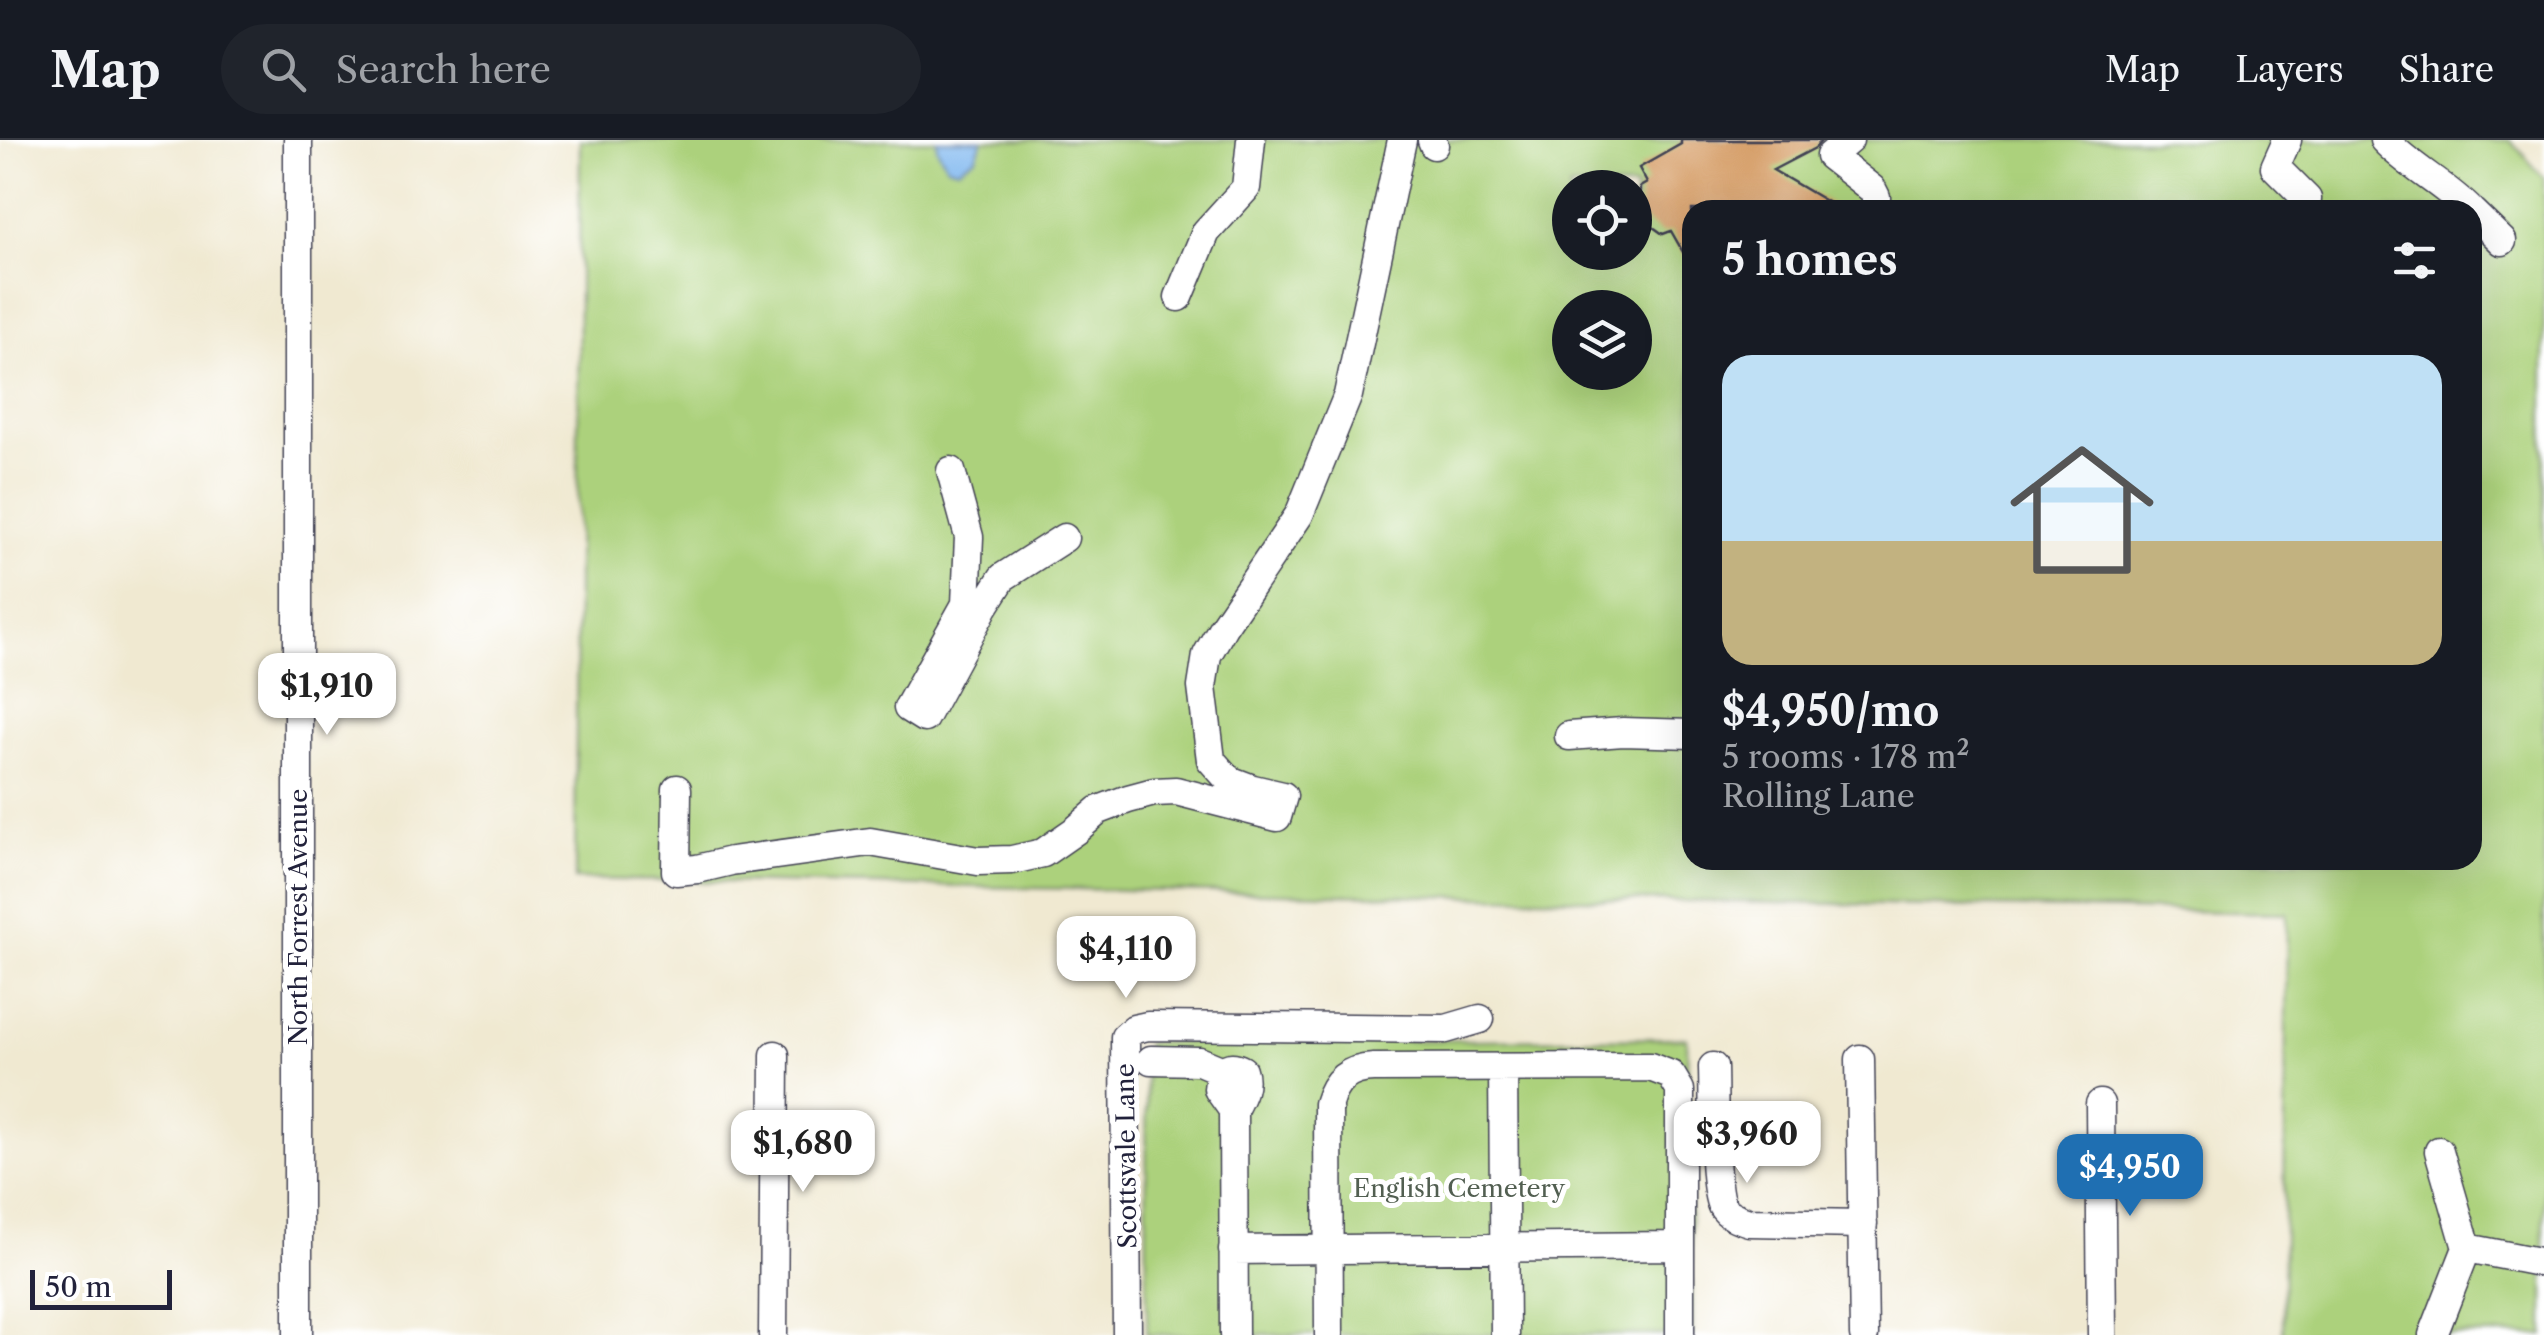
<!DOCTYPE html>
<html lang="en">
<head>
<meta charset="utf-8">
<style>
  body { margin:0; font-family:"Libre Caslon Text",serif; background:#20242c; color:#f1f3f6; height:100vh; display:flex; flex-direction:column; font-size:38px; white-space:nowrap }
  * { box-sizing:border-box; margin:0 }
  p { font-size:32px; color:#9ea1a6 }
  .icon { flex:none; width:55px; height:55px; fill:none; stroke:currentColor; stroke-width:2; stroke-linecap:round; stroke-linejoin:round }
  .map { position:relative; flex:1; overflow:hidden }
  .panel { position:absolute; left:1682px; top:60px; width:800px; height:670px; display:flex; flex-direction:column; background:#171b24; border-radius:30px; box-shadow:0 10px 40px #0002 }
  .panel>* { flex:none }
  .fabs { position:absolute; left:1552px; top:30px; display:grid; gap:20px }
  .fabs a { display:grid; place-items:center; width:100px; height:100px; border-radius:50%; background:#171b24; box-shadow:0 10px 40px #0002; font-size:50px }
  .scale { position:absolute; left:30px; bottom:25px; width:142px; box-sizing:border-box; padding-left:10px; border:5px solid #22223b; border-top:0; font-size:28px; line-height:35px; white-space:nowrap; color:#22223b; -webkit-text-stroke:8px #fff; paint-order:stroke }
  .price { position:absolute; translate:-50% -85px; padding:0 22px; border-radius:20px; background:#fff; color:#222; font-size:32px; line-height:65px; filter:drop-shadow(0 2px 5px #0008) }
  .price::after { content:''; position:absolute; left:50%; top:60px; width:30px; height:22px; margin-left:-15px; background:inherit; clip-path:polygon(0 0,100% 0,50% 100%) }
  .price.active { background:#1f6fb2; color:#fff }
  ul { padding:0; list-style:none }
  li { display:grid; align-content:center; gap:20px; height:530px; padding:0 40px }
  li span { display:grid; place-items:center; height:310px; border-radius:30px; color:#555 }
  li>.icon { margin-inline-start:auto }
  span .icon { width:180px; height:180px; fill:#fffc; stroke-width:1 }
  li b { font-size:42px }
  h2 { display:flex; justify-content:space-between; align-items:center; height:120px; padding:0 40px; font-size:42px }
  header { display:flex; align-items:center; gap:60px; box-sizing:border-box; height:140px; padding:0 50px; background:#171b24; border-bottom:2px solid #363941 }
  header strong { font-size:48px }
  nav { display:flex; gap:55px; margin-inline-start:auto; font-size:35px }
  .search { width:700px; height:90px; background:#20242c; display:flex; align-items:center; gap:25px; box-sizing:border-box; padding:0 35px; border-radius:55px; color:#9ea1a6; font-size:38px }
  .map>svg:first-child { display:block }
  .green { fill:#acd17b; stroke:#677a5b; stroke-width:2.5; fill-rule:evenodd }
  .water { fill:#7fb7ef; stroke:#506c95; stroke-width:2.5 }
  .building { fill:#d69f69 }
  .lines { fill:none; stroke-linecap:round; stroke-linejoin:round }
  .minor-casing { stroke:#414052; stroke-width:31 }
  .minor { stroke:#fff; stroke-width:28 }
  .labels { text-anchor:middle; stroke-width:10; stroke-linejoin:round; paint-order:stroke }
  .street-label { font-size:25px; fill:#22223b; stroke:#fff }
  .park-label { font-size:25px; fill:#525f51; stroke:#fff }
</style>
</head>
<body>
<header>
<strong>Map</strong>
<div class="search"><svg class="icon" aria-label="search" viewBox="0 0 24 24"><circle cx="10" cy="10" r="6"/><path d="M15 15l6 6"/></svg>Search here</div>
<nav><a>Map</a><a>Layers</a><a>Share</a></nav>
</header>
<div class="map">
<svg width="2544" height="1195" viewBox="0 0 2544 1195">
  <rect width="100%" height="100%" fill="#fff"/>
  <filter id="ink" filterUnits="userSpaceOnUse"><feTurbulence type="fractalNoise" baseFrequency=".01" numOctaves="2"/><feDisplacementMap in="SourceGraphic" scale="20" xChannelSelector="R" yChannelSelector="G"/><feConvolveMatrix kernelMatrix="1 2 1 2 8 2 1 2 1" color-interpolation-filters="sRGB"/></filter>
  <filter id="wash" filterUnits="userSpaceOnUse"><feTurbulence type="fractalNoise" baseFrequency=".0048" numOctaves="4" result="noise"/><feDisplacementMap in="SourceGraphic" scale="40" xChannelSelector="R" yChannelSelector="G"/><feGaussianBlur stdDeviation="2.25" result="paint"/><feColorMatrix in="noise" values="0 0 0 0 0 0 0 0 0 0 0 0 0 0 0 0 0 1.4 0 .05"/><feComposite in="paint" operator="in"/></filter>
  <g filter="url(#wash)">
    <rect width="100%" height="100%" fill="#f0e9d1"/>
    <path class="green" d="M580 0H2510L2544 38V1195H2283L2287 773 575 739ZM1570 48H1635V112H1570ZM1692 70H2472V720H1692ZM1570 168H1635V232H1570Z
      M1687 898 1693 1195H1147L1146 903Z"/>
    <path class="water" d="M937 0H982L976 17 958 29 947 26 937 8Z"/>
    <g id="blocks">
      <path class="building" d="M1681 0H1822L1815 8 1773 30 1841 70H1692V128L1671 91 1663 94 1639 77 1640 47 1647 43 1639 28 1681 4Z"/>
    </g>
  </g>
  <g filter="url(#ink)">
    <use href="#blocks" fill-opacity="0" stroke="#414052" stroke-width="2.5"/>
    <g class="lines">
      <defs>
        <path id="minor" d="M1432 0 1434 5
          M1849 0 1830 16 1872 49 1876 57V70
          M2287 0 2275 27 2307 59 2306 70
          M2384 0C2410 27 2444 44 2470 70
          M2472 72 2502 101
          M1179 157 1206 92 1246 48 1251 0
          M951 331 969 397 966 464 908 568 924 578 984 467 1003 437 1064 398
          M1569 596 1623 592 1692 594
          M677 649 676 731 697 729 731 721 870 702 978 721 1012 720 1043 713 1076 690 1099 670 1128 659 1154 652 1176 651 1277 677 1283 656 1253 649 1229 640 1211 620 1202 547 1207 515 1223 487 1299 375 1348 255 1402 0
          M1860 919 1864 1195
          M1151 920 1199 921 1223 931
          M1713 927C1714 953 1712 1047 1722 1066 1727 1075 1739 1079 1749 1082L1863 1084
          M1503 928 1505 1195
          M2100 964 2102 1195
          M1233 970 1218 949C1219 933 1226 921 1242 930 1247 945 1240 957 1233 970L1234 1195
          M2467 1108 2544 1123
          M1233 1110 1680 1106
          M298 1195V0
          M773 1195 775 915
          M1127 1195 1125 897 1134 889 1148 886 1446 889 1480 879
          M1329 1195 1328 964C1335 940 1348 929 1373 928L1650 927 1671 935 1680 950V1195
          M2433 1195 2467 1108 2439 1011"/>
      </defs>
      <use href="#minor" class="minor-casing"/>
      <use href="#minor" class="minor"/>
    </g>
  </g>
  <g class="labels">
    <g class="street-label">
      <text transform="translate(298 777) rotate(-90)" y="9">North Forrest Avenue</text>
      <text transform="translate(1126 1016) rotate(-91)" y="9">Scottsvale Lane</text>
    </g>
    <g class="park-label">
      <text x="1459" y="1057">English Cemetery</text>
    </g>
  </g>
</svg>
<div class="fabs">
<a><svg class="icon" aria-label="locate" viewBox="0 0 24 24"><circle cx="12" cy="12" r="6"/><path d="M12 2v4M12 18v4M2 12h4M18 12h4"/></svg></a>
<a><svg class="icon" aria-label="layers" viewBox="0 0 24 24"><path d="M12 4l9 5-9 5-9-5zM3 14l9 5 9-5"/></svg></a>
</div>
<div class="scale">50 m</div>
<b class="price" style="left:327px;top:598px">$1,910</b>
<b class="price" style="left:1126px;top:861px">$4,110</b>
<b class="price" style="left:1747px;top:1046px">$3,960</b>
<b class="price" style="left:803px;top:1055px">$1,680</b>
<b class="price active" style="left:2130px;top:1079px">$4,950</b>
<section class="panel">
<h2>5 homes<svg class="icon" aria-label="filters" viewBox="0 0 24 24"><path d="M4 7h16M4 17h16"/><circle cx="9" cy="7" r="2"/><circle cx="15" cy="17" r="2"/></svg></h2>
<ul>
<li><span style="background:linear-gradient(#bfe0f5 60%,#c2b280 0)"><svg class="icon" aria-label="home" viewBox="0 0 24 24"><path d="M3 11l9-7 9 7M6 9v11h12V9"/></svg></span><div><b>$4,950/mo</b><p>5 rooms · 178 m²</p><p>Rolling Lane</p></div></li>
</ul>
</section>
</div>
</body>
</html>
